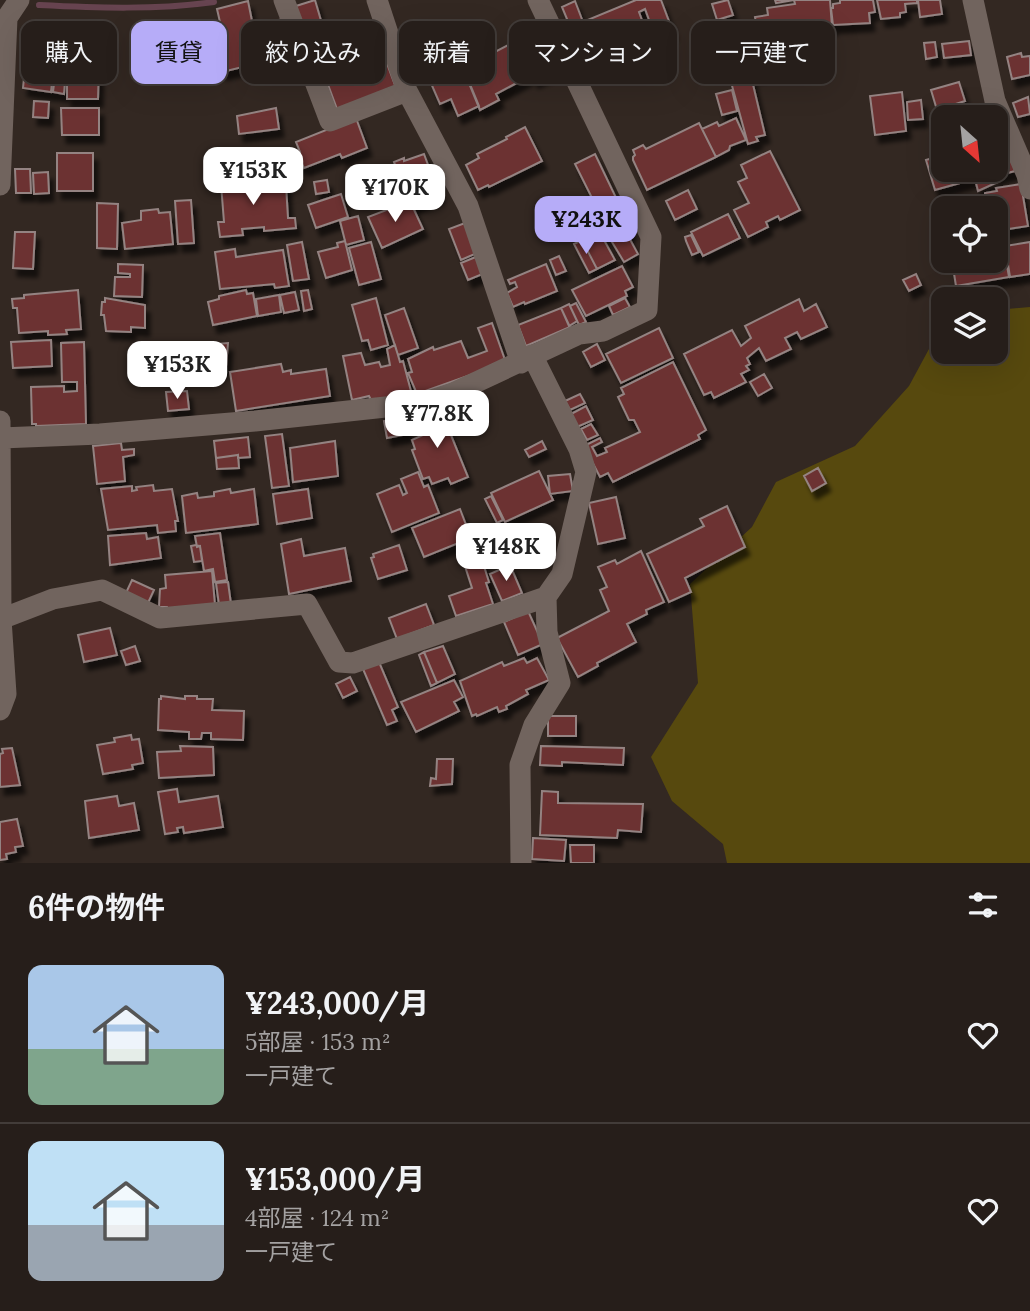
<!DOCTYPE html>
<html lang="ja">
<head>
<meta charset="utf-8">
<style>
  body { margin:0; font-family:Lora,"Noto Sans JP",serif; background:#2e2723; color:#f1f3f6; height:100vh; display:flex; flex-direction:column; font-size:26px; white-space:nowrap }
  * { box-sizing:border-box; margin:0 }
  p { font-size:23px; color:#a4a2a2 }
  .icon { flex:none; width:38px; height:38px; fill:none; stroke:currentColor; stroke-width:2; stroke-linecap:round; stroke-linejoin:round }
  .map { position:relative; height:863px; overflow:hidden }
  .drawer { display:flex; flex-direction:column; background:#261e1a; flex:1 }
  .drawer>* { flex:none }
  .guide { position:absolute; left:21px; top:21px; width:989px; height:63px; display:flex; gap:14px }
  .needle { width:46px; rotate:153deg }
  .fabs { position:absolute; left:931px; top:105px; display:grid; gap:14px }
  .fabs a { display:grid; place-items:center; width:77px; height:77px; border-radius:14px; background:#261e1a; box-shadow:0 7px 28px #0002,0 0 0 2px #423c39; font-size:35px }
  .price { position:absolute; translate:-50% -60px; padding:0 16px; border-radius:14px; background:#fff; color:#222; font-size:23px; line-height:46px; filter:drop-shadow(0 2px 4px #0008) }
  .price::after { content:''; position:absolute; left:50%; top:42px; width:21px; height:16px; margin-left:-10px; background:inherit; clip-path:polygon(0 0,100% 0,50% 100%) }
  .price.on { background:#b6acf8; color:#111 }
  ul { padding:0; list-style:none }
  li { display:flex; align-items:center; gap:21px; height:175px; padding:0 28px }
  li+li { border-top:2px solid #423c39 }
  li span { display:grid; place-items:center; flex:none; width:196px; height:140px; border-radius:14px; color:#555 }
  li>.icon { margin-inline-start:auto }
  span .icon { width:84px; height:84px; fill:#fffc; stroke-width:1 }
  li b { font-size:30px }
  h2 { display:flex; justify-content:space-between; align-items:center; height:84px; padding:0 28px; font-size:30px }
  .pill { padding:0 24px; border-radius:14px; background:#261e1a; box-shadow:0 7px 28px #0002,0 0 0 2px #423c39; font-size:24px; line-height:63px }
  .pill.on { background:#b6acf8; color:#111 }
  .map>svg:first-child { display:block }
  .green { fill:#57490e }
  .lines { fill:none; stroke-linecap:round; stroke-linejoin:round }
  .stream { stroke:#674450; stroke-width:6 }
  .building { fill:#6c3230; stroke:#948382; stroke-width:2; filter:url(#shadow) }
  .minor { stroke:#71645e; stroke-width:21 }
</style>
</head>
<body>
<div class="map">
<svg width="1030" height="863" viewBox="0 0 1030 863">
  <defs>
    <filter id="shadow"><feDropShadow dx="4.5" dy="8" stdDeviation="2" flood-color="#0009"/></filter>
  </defs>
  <rect width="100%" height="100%" fill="#332822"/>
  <path class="green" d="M1030 307V863H727L723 844 672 801 651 757 698 683 690 584 752 527 776 482 855 446 909 386 943 323V352H996V310Z"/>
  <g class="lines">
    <path class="stream" d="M39 5C98 8 156 10 214 2"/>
  </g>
  <path class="building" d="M315 0 322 24 303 29 296 6Z
    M636 0H661L673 32 656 39 645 9 639 12 647 34 584 60 562 7 575 1 583 22Z
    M728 0 733 15 717 20 712 4Z
    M775 0H830L832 27 758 35 755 17 768 15 767 8 795 4 794 0 776 3Z
    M840 0H873L875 12 869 13 870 23 833 25 831 8H833V4L840 3Z
    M877 0H917V3L905 4 906 12 900 13V17L881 19Z
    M918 0H940L942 14 920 17Z
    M248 1 253 26 283 19 292 55 222 72 219 45 225 44 217 9Z
    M529 27 550 73 534 80 512 35Z
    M745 35 767 37 764 73 750 76 748 74Z
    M374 37 379 51 363 57 358 43Z
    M969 41 971 55 944 58 942 44Z
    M935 42 937 57 926 59 924 43Z
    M510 44 528 77 496 94 499 100 480 110 464 71 467 70 466 67Z
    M382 50 396 88 337 109 323 71Z
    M1021 53 1022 57 1030 56V75L1012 79 1007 57Z
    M26 59 54 62 51 92 23 88Z
    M67 65H99L98 99H67Z
    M462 65 479 106 458 116 451 99 440 104 430 81Z
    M56 68 66 69 64 94 53 92Z
    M751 76 765 135 756 137 758 141 748 144 731 82Z
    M959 82 965 101 937 110 931 90Z
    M732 90 737 111 722 115 716 94Z
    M902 92 906 131 875 135 870 96Z
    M1028 97 1030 114 1018 117 1013 103Z
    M921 100 923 119 908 120 907 102Z
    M34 101 49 102 48 118 33 117Z
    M61 108H99V135H62Z
    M276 108 279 129 239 134 237 116Z
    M356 118 367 148 342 158 340 154 304 168 302 164 299 166 295 154 300 152 296 142Z
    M736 118 746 140 730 146 729 150 716 157 702 129 717 122 719 126Z
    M699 123 716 157 647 190 633 160V157L635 155 633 150 643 145 646 149Z
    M525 127 542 161 489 187 488 185 478 190 466 165 479 158 477 154 507 139 506 137Z
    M1005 136 1015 171 996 176 994 170 987 173 986 170H996V138Z
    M770 151 800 210 780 220 778 216 766 222 768 227 748 237 734 210 749 203 738 182 747 178 741 165Z
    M57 153H93V191H57Z
    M424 154 435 184 408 194 398 166 396 167 394 162 404 158V161Z
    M595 154 619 204 600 214 575 164Z
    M943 155V170H983L985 176 935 190 926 160Z
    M15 169H30L31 193H16Z
    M48 172 49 193 34 194 33 173Z
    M244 174 245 180 265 179 266 187 286 185 288 218H295L296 228 264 231V227L242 229 243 235 220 237 218 222H224L221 184 231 183V175Z
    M997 178 998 182 978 191 976 183Z
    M327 180 329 192 316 194 314 182Z
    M435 184 439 195 414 205 410 194Z
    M1021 184 1028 226 996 231V208H982L980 197 985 196V193L997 191 996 188Z
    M688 190 697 209 675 220 666 201Z
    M341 194 348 217 316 228 308 205Z
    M191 200 194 243 178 244 175 201Z
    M410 201 423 229 382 248 368 217Z
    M97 203 118 204 117 249 97 248Z
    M158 209 159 213 170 212 173 244 125 249 122 223 141 220V211Z
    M728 214 740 238 703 256 691 232Z
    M358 216 364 240 346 245 340 221Z
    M623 217 631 232 627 234 638 254 624 262 603 227Z
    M465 223 477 253 461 260 449 229Z
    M599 231 615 260 597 269 582 240Z
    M15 232H35L33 269 13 268Z
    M691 235 699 252 692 255 686 241 685 237Z
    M582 240 597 269 589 273 574 244Z
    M345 241 352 270 326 278 318 252 338 247 337 243Z
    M302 242 309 279 293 281 287 245Z
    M371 242 381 279 359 285 349 248Z
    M1003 242 1009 277 956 286 952 261H996V244Z
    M1030 242V274L1010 277 1005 246Z
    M235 249 236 257 283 250 289 286 275 288 274 284 220 289 215 252Z
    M478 256 485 273 468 280 461 263Z
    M559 256 566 271 556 275 550 260Z
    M118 264 143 265 142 297 114 296 115 277H130V274L118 273Z
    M546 264 557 291 525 304 524 302 513 307 507 293 517 287 515 282 510 284 508 280Z
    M622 266 633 287 625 291 627 296 586 316 572 290Z
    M916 274 921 285 909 291 903 280Z
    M78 290 81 329 66 330 67 334 48 335V331L19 333 17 308H13L12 299 24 298V295Z
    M246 290 247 294 253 293 257 316 213 325 208 302 219 299V296Z
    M308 290 312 309 304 311 301 291Z
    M295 292 299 310 284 313 280 295Z
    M279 295 281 312 258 316 256 299Z
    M105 298 145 305V328L131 327V332L106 331 104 315H101L102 302H105Z
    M376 298 388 345 371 350 368 340 362 341 352 305Z
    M625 298 630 307 613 315 609 306Z
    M799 299 804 311 816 304 827 327 801 339 797 332 785 338 791 349 766 361 759 348 747 358 750 364 746 366 749 370 741 374 746 382 714 398 711 392 704 395 684 354 732 330 741 346 751 338 745 326Z
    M576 303 586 322 579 325 570 306Z
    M569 304 577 321 569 326 561 308Z
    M404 308 418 348 398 355 385 315Z
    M561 308 570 327 526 346 518 325Z
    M492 323 505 360 493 367 417 394 408 373 412 372 408 359 433 347 434 350 461 341 468 358 487 351 478 328Z
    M659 328 673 358 621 383 606 354Z
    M51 340 52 366 13 368 11 342Z
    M84 342 86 424 36 426V424H32L31 387 64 386V392L77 391V382H62L61 343Z
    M228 343 226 366 222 367V369L207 371 205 351 218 350 217 344Z
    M597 344 605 360 591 367 583 352Z
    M395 345 400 362 403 361 412 395 373 404 369 396 352 400 343 356 361 353 365 365 379 362 381 367 390 365 387 349Z
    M673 362 706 430 698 435 700 439 613 482 608 473 600 477 584 446 600 438 602 442 592 447 597 456 607 452 605 448 640 432 634 420H629L618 397 624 394 621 388Z
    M281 364 283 372 291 370V374L326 369 330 396 236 411 230 372Z
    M764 374 772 388 758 396 750 382Z
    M187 391 189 409 168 411 166 392Z
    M580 394 585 403 570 410 565 401Z
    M586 406 593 420 577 427 571 414Z
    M440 408 468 477 451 484 448 478 432 484 429 477 423 479 412 450 415 449 412 440 423 435 417 420 422 418 421 415Z
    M405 418 408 434 387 438 384 421Z
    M591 424 598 435 587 440 581 429Z
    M282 434 289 486 272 488 265 436Z
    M248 437 250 457 238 458V455L216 458 214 441Z
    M335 441 338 476 293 482 290 448Z
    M542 441 546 449 529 457 525 450Z
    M121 443 122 450 134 449V455L123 457 125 481 97 484 93 446Z
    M238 455 239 468 217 469 216 458Z
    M818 468 826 483 812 491 804 476Z
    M539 471 553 500 505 522 491 493Z
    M418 472 424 487 428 485 439 513 392 532 377 494 399 485 403 495 407 493 401 479Z
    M570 474 573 491 550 494 548 476Z
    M153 485 154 491 172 489 178 521H175L176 531 158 533 157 525 108 530 101 489 132 486V491L137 490 136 487Z
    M230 489 231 493 254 489 258 524 186 533 182 496 197 493 198 498 214 496V492Z
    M308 489 312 518 277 524 273 494Z
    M491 496 503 520 497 523 485 499Z
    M616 497 625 538 598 544 589 503Z
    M727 506 745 547 685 578 691 592 669 602 647 554 704 526 700 519Z
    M460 509 471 538 424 557 412 528Z
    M146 533 147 539 158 537 161 558 110 565 108 536Z
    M220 533 227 580 215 582 213 569 204 571 200 546 197 547 195 536Z
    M301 539 304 556 345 548 351 581 289 594 281 544Z
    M196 545 200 546 202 561 194 562 191 546Z
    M399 545 407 570 378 579 371 558 374 557 373 554Z
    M641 551 664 602 646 610 647 614 627 624 636 642 597 663 598 666 578 677 557 638 609 611 600 590 607 587 598 567 615 560 617 564Z
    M481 557 489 582 486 583 493 604 456 616 449 596 472 588 464 563Z
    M510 565 522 593 502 601 490 574Z
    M212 571 215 605 168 609 167 607H159L160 589 166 588 165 575Z
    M132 580 154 590 147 605 125 595Z
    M228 582 231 604 219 605 216 583Z
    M426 604 434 625 397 639 389 618Z
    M528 611 543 644 518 655 504 622Z
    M110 628 117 655 84 662 78 635Z
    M135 646 140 661 126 665 121 651Z
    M443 646 455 674 437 683 424 652Z
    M424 652 437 683 431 686 419 655Z
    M524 658 527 663 537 658 549 680 526 690 528 694 506 706 507 709 499 712 497 707 477 716 476 714 472 716 460 681 502 662 504 666Z
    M379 662 398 707 392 710 397 721 387 725 363 669Z
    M350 677 357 691 343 698 336 684Z
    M454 680 463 697 454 702 459 711 416 732 401 702Z
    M161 696 185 699V696H197V699H213L212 710 244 711 243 740 211 739V733H202L201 739H189V732L158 730 159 699H161Z
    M548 716H576V736H548Z
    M131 735 132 740 139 739 143 763 132 765 133 769 103 774 97 745 115 742 114 738Z
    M180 746 213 747 214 775 159 778 157 752 181 751Z
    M541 746 624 748 623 765 562 762V766L540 765Z
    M12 748 20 785 0 787V754L3 753 2 749Z
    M437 759H453L452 784 430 786 431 778 436 779Z
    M177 789 179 802 218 796 223 827 184 833 183 827 177 828 178 832 165 834 158 792Z
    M542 791 558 792V803L643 804 641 832 618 830 617 838 540 835Z
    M117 796 119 806 134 803 139 830 89 838 85 801Z
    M17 819 23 846 15 847 16 852 6 854 7 859 0 860V822Z
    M533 838 566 840 564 861 532 859Z
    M570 845H594V863H571Z"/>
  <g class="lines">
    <path class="minor" d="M284 0 330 121 407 91
      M377 0 407 91 468 206 521 363
      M973 0 995 101 1027 175 1030 189
      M0 185 7 18 19 0
      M0 421 1 619 6 694 0 710
      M1 438 100 434 255 421 423 403 453 393 579 334 603 331 647 310 651 237 538 0
      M1 619 53 599 102 590 160 618 307 604 339 662 353 663 546 597
      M521 863 520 765 534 725 560 683 547 632 546 597 562 574 586 472 579 449 532 355"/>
  </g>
</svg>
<div class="fabs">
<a><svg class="needle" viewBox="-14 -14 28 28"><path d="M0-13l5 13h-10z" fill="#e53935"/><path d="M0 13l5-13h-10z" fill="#a4a2a2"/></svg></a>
<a><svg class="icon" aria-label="locate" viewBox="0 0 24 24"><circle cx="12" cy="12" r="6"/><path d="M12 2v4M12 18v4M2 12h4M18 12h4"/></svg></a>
<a><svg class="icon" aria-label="layers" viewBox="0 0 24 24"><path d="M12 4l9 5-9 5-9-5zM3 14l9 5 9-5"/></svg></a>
</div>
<b class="price" style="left:253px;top:207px">¥153K</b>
<b class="price" style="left:395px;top:224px">¥170K</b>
<b class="price on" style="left:586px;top:256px">¥243K</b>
<b class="price" style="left:177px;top:401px">¥153K</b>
<b class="price" style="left:437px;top:450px">¥77.8K</b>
<b class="price" style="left:506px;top:583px">¥148K</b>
<div class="guide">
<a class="pill">購入</a>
<a class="pill on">賃貸</a>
<a class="pill">絞り込み</a>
<a class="pill">新着</a>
<a class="pill">マンション</a>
<a class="pill">一戸建て</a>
</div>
</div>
<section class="drawer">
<h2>6件の物件<svg class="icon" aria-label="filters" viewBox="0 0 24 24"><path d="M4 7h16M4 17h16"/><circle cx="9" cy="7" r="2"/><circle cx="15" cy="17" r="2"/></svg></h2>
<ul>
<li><span style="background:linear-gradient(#a9c7e8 60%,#7fa58c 0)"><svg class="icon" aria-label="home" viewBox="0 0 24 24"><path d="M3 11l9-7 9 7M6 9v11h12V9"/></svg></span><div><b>¥243,000/月</b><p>5部屋 · 153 m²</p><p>一戸建て</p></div><svg class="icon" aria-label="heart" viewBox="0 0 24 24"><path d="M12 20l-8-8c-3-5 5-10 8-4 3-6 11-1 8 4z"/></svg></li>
<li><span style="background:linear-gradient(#bfe0f5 60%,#9aa5b1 0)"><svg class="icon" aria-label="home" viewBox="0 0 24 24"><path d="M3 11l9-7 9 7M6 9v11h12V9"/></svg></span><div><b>¥153,000/月</b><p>4部屋 · 124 m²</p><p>一戸建て</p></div><svg class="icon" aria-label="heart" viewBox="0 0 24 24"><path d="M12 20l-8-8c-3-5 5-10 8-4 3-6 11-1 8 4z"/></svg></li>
</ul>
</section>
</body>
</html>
